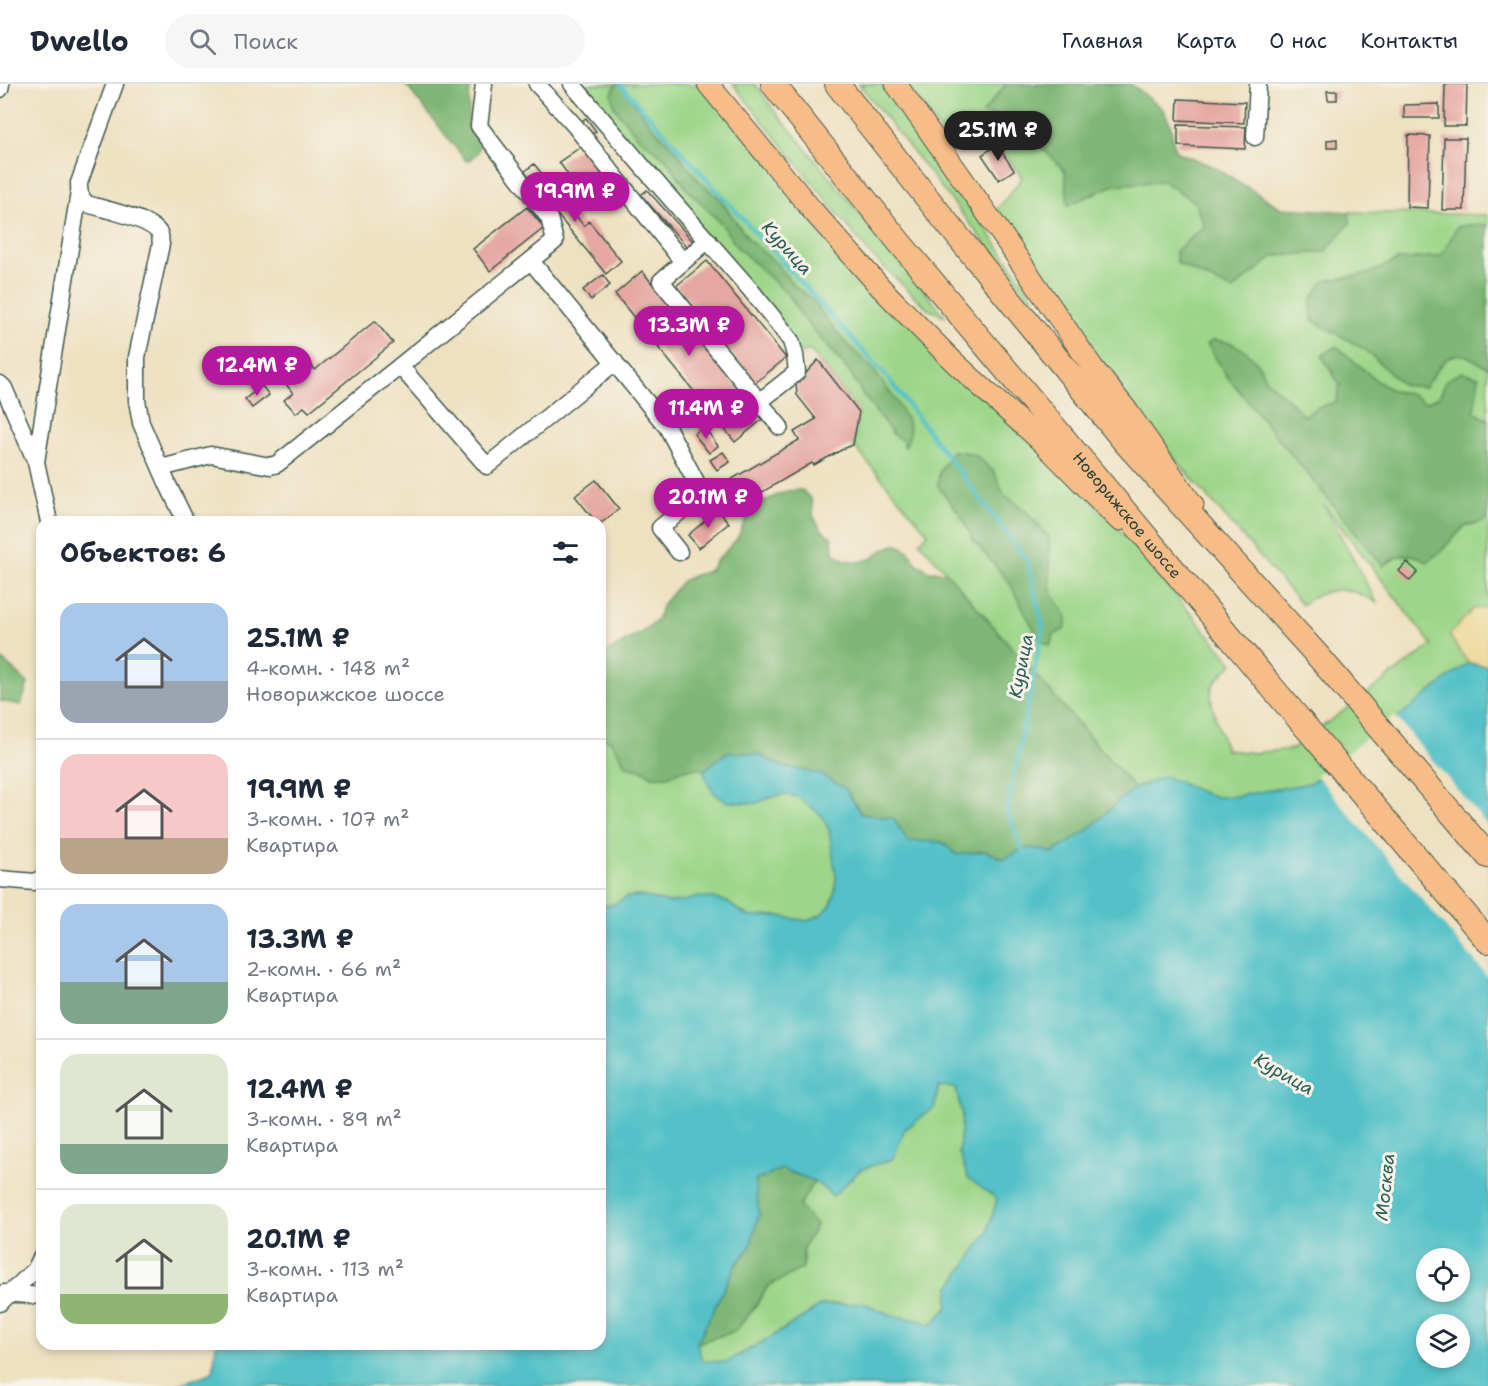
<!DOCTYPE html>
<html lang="ru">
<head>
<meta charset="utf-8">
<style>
  body { margin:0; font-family:"Shantell Sans",sans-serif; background:#f6f6f7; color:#1f2937; height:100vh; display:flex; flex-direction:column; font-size:22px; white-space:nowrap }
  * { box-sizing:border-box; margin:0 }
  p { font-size:20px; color:#747a83 }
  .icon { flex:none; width:33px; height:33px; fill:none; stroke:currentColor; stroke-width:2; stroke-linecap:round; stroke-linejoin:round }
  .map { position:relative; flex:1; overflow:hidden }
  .panel { position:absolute; left:36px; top:432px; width:570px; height:834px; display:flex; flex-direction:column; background:#fff; border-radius:18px; box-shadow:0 3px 9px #0003 }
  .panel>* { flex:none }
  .tools { position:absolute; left:1416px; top:1164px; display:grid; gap:12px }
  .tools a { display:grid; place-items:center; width:54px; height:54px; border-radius:50%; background:#fff; box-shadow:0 3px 9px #0003; font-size:30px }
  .price { position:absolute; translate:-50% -51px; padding:0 14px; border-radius:21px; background:#b5179e; color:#fff; font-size:20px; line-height:39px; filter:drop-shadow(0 2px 3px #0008) }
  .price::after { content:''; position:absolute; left:50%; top:36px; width:18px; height:14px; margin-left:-9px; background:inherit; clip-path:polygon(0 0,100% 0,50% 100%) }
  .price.on { background:#222; color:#fff }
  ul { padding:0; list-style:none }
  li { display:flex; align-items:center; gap:18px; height:150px; padding:0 24px }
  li+li { border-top:2px solid #e0e1e3 }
  li span { display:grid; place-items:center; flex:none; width:168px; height:120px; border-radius:18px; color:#555 }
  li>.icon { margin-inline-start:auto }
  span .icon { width:72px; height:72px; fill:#fffc; stroke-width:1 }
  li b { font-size:26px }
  h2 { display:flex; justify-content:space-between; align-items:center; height:72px; padding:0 24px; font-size:26px }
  header { display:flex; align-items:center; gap:36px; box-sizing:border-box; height:84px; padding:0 30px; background:#fff; border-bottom:2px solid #e0e1e3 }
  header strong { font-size:28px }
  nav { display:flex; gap:33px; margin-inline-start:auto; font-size:21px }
  .search { width:420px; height:54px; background:#f6f6f7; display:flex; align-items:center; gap:15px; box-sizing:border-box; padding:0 21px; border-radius:33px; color:#747a83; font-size:22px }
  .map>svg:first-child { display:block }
  .green { fill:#9dd689; stroke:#5e8a5e; stroke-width:1.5 }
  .forest { fill:#7eb775; stroke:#4e7a54; stroke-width:1.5 }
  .sand { fill:#eeda9e; stroke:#868c69; stroke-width:1.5 }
  .water { fill:#52c1c7; stroke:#387f7e; stroke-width:1.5; fill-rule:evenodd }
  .pier { fill:#eee1c1 }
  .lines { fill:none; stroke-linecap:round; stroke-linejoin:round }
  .stream { stroke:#52c1c7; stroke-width:4.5 }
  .building { fill:#e5a7a1 }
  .minor-casing { stroke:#3e5649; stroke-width:19 }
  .major-casing { stroke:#3e5649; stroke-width:23 }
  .highway-casing { stroke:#3e5649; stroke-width:26 }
  .minor { stroke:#fff; stroke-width:16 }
  .major { stroke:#f7bd88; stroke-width:21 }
  .highway { stroke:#f7bd88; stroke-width:24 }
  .labels { text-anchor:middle; stroke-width:6; stroke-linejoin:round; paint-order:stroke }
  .street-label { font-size:16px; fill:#1f3d34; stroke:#f7f3e8 }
  .water-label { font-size:18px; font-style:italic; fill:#2c5e59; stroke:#f7f3e8 }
</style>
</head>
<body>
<header>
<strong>Dwello</strong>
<div class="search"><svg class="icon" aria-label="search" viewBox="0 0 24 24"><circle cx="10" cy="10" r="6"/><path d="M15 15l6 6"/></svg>Поиск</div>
<nav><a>Главная</a><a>Карта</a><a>О нас</a><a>Контакты</a></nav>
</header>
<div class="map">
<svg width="1488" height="1302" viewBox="0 0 1488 1302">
  <rect width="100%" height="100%" fill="#f7f3e8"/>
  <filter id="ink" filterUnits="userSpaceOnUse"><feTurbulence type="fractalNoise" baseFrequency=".0167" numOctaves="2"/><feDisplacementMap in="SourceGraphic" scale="12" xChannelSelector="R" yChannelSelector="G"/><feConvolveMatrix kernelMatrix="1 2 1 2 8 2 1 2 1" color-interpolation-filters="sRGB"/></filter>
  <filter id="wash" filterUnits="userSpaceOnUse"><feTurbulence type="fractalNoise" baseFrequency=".008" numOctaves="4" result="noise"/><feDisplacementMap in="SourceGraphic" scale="24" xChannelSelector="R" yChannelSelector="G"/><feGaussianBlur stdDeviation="1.35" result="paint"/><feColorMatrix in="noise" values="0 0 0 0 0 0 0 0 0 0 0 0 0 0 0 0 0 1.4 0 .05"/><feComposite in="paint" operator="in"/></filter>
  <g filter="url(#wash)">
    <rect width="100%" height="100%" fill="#eee1c1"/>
    <path class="green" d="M584 0H616L612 11 637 52 666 75 687 105 722 140 736 162 790 212 802 233 850 289 893 350 903 357 905 362 854 265 844 257 812 216 793 201 778 181 749 156 719 114 699 97 676 67 650 40 626 8 618 0H698L1117 443 1233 579C1226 586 1218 593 1213 601 1206 614 1222 652 1226 666L1255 669 1292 665 1432 561 1324 421 1377 519C1348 501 1330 501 1302 521L1181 382 1129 319 996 127 1022 94 995 53 955 68 906 0H1006L983 30 1033 36 1038 60 1065 87 1068 121 1114 101 1163 97 1195 118 1204 142 1176 167 1232 206 1274 172 1325 168 1350 139 1349 128 1488 131V141H1468L1457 143 1442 172 1398 176 1368 190 1324 197 1313 236 1366 266 1403 301 1425 303C1435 289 1447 264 1467 272 1474 275 1481 280 1488 284V336L1473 328 1446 296 1440 312 1425 319 1411 310 1393 307 1378 298 1336 262 1322 272 1340 301 1336 318 1319 323 1303 332 1292 319 1266 296 1258 280 1246 267 1383 482 1398 472 1417 471 1441 467 1465 442 1482 438 1488 433V582L1468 579 1330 686 1310 699 1237 712 1216 713 1201 708 1142 701 1135 705 920 458 928 449 853 361 859 328 810 266 801 269 623 52Z
      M733 0H755L773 25 946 233 928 225 869 169Z
      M859 0H887L1044 229 1040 228Z
      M600 652 612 658 626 682 640 685 653 692H668L682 686 697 684 704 686 707 698 756 719 769 714 784 710 799 713 822 732 829 746 837 792 835 807 831 821 821 831 807 837 779 832 750 833 727 818 698 813 685 817 669 819 641 812 626 813 613 821 600 822Z
      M939 1002 956 1004 962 1031 959 1069 997 1115 987 1150 949 1204 948 1223 931 1241 918 1236 894 1232 864 1219 822 1221 773 1252 727 1278 701 1277 697 1259 735 1247 753 1226 768 1202 803 1164 816 1142 799 1122 814 1097 833 1112 860 1086 892 1075 905 1045 934 1024Z"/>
    <path class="forest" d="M405 0H470L468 45 481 60 477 69 467 78Z
      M616 0H618L626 8 650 40 676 67 699 97 719 114 749 156 778 181 793 201 812 216 844 257 871 283 895 315 908 338 910 350 905 363 903 357 893 350 863 311 850 289 842 279 802 233 790 212 736 162 722 140 687 105 666 75 637 52 621 32 614 22 612 10Z
      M1006 0H1131L1162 24 1170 39 1175 67 1214 83 1281 124 1349 128 1350 139 1325 168 1274 172 1232 206 1177 179 1176 167 1204 142 1195 118 1163 97 1114 101 1068 121 1065 87 1038 60 1033 37 982 30Z
      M1468 141H1488V284C1481 280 1474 275 1467 272 1447 264 1435 289 1425 303L1403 301 1366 266 1312 236 1311 216 1324 197 1368 190 1398 176 1441 172 1457 143Z
      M1213 256 1231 259 1246 267 1258 280 1266 296 1292 319 1303 332 1319 323 1336 318 1340 301 1322 271 1336 262 1378 298 1393 307 1411 310 1425 319 1440 312 1446 296 1462 288 1479 293 1474 328 1488 336V433L1483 438 1465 442 1441 467 1427 478C1409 466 1400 470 1383 482L1226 291 1207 260Z
      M952 367 965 368 977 372 994 388 1004 410 1024 425 1049 453 1050 502 1054 512 1067 533 1065 545 1054 551 1050 562 1039 555 1009 498 974 457 961 432 938 402 939 389Z
      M802 406 812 416 813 431 820 444 832 454 833 469 845 476 859 478 873 474 884 465 897 460 909 467 916 479 929 487 946 488 1135 705 1122 714 1087 747 1052 769C1028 761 1024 763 1004 775L985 767 957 771 942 758 907 757 892 734 861 730 846 705 820 690 781 682 757 670 728 668 704 686 697 684 682 686 668 692H653L640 685 626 682 612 658 600 652V574L612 565 649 544 658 534 663 520 682 497 695 491 709 487 717 476 737 455 749 428 760 419 787 407Z
      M0 574 28 599 21 621 0 617Z
      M781 1085 814 1097 799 1122 816 1141 803 1164V1184L768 1202 752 1226 735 1247 697 1259 735 1182 750 1163 759 1131 755 1097Z"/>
    <path class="sand" d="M1488 524V582L1468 579 1449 551 1473 525Z"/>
    <path class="water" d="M1468 579 1488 582V1302H175L213 1288 216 1260H600V822L613 821 626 813 641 812 669 819 685 817 698 813 713 814 727 818 738 826 750 833 779 832 807 837 820 831 831 821 835 807 836 792 829 746 822 732 798 713 784 710 769 714 756 719 728 718 715 710 707 698 704 686 728 668 757 670 781 682 820 690 846 705 861 730 893 734 908 757 942 758 957 771 985 767 1004 775C1025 763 1028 761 1052 769L1087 747 1122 714 1135 705 1142 701 1165 692 1201 708 1217 713 1237 712 1310 699 1330 686ZM939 1002 956 1004 962 1031 959 1069 968 1094 997 1115 987 1150 949 1204 948 1223 931 1241 918 1236 894 1232 864 1219 822 1221 773 1252 727 1278 702 1277 697 1259 735 1182 750 1163 759 1131 755 1097 781 1085 814 1097 833 1112 860 1086 893 1075 905 1045 934 1024ZM1426 1174H1460V1208H1426ZM1426 1240H1460V1274H1426Z"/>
    <path class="pier" d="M1395 632 1488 742V893L1316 691 1328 684Z"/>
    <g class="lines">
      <path class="stream" d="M620 0 887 293 1027 476 1043 543 1007 727 1023 768"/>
    </g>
    <g id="blocks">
      <path class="building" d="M1445 0H1467L1466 42H1444Z
        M1327 7H1337V16H1328Z
        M1178 15 1245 18 1244 39 1177 36Z
        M1439 20V34H1404V21Z
        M586 34 596 47 589 52 579 39Z
        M1178 41 1246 43 1245 65 1178 62Z
        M1408 51 1430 52 1428 124 1407 123Z
        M1444 54H1466L1464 126H1442Z
        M1337 55V64H1327V56Z
        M997 61 1014 86 999 96 982 71Z
        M582 62 606 96 583 112 559 78Z
        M534 80 584 142 589 137 621 177 606 190 523 89Z
        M647 106 693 157 687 163 641 111Z
        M527 123 544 144 490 187 473 165Z
        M707 177 786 274 755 299 676 202Z
        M642 187 763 335 735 358 615 210Z
        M603 191 610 201 591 216 583 206Z
        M375 237 393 259 309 328 304 323 296 329 284 316 293 309 282 295 307 275 315 286Z
        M818 276 859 328 853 361 845 364 814 381 812 379 733 425 720 402 799 356 794 348 816 335 797 311 796 300Z
        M262 302 269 311 252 324 245 315Z
        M704 342 718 362 709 369 694 350Z
        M723 368 730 378 717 386 710 376Z
        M596 396 619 425 600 440V438H596L575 412Z
        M718 426 729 439 699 464 688 451Z
        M1407 478 1418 488 1410 497 1399 487Z"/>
    </g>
  </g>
  <g filter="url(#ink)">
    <use href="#blocks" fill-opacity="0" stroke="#3e5649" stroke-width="1.5"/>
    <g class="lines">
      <defs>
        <path id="minor" d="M115 0 79 99C79 109 80 113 87 120 103 125 154 135 160 151 161 154 160 157 161 160L137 273V316L141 339 168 401 186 438
          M537 0 575 42 683 178 661 197 780 343
          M572 0 642 82 749 204 779 241 791 257 795 271 797 288 759 318
          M0 5 1 0
          M1255 53 1258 0
          M531 177 667 343 702 409 660 444 679 468
          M683 178 708 156
          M400 282 555 157 549 134 479 42 484 0
          M0 300 4 304 36 378 49 438
          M36 378 79 108
          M161 384 211 371 270 382 277 380 400 282 487 382 615 278
          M0 795 35 798 42 794
          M4 1209 42 1212
          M0 1219 9 1210 35 1186 42 1172"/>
        <path id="major" d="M708 0 812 126 882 205 954 278 1043 359 1119 436
          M896 0 1002 151 1093 284 1126 325 1193 421"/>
        <g id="highway">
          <path id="s1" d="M773 0 899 158 1276 608 1488 857"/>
          <path d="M837 0 943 134 1124 357 1318 572 1488 772"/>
        </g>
      </defs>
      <use href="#minor" class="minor-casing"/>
      <use href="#major" class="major-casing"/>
      <use href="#highway" class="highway-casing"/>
      <use href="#minor" class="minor"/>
      <use href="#major" class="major"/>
      <use href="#highway" class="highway"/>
    </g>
  </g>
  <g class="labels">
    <g class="street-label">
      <text dy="6" stroke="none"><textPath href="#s1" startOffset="558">Новорижское шоссе</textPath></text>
    </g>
    <g class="water-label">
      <text transform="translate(787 164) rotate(48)" y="6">Курица</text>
      <text transform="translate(1021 582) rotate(-79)" y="6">Курица</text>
      <text transform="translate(1284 990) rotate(30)" y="6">Курица</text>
      <text transform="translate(1385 1103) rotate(-84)" y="6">Москва</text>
    </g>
  </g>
</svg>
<div class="tools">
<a><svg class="icon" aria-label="locate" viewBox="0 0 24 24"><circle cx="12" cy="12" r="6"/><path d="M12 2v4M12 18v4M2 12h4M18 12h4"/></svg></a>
<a><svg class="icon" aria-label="layers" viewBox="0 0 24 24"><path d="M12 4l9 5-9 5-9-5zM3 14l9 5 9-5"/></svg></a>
</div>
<b class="price on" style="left:998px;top:78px">25.1M ₽</b>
<b class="price" style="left:575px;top:139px">19.9M ₽</b>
<b class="price" style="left:689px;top:273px">13.3M ₽</b>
<b class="price" style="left:257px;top:313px">12.4M ₽</b>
<b class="price" style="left:706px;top:356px">11.4M ₽</b>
<b class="price" style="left:708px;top:445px">20.1M ₽</b>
<section class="panel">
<h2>Объектов: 6<svg class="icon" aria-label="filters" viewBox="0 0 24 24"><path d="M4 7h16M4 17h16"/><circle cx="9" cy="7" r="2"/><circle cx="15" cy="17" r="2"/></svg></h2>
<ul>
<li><span style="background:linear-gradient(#a9c7e8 65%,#9aa5b1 0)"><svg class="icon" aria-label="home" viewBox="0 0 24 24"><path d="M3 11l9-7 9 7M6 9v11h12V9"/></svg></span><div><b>25.1M ₽</b><p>4-комн. · 148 m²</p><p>Новорижское шоссе</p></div></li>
<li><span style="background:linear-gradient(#f6c9c9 70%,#b9a48a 0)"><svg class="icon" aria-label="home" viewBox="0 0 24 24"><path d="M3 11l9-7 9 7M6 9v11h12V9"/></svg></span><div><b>19.9M ₽</b><p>3-комн. · 107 m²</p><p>Квартира</p></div></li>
<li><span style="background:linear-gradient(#a9c7e8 65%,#7fa58c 0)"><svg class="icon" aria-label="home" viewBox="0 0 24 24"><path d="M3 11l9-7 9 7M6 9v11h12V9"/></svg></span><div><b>13.3M ₽</b><p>2-комн. · 66 m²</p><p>Квартира</p></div></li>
<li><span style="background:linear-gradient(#dfe7d0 75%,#7fa58c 0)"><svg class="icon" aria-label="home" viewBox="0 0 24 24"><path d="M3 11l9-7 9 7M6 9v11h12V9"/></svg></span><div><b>12.4M ₽</b><p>3-комн. · 89 m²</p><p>Квартира</p></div></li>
<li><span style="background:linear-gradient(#dfe7d0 75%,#8fb573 0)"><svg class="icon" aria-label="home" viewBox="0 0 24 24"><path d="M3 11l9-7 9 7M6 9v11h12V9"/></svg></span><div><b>20.1M ₽</b><p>3-комн. · 113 m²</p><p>Квартира</p></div></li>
</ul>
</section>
</div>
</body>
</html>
